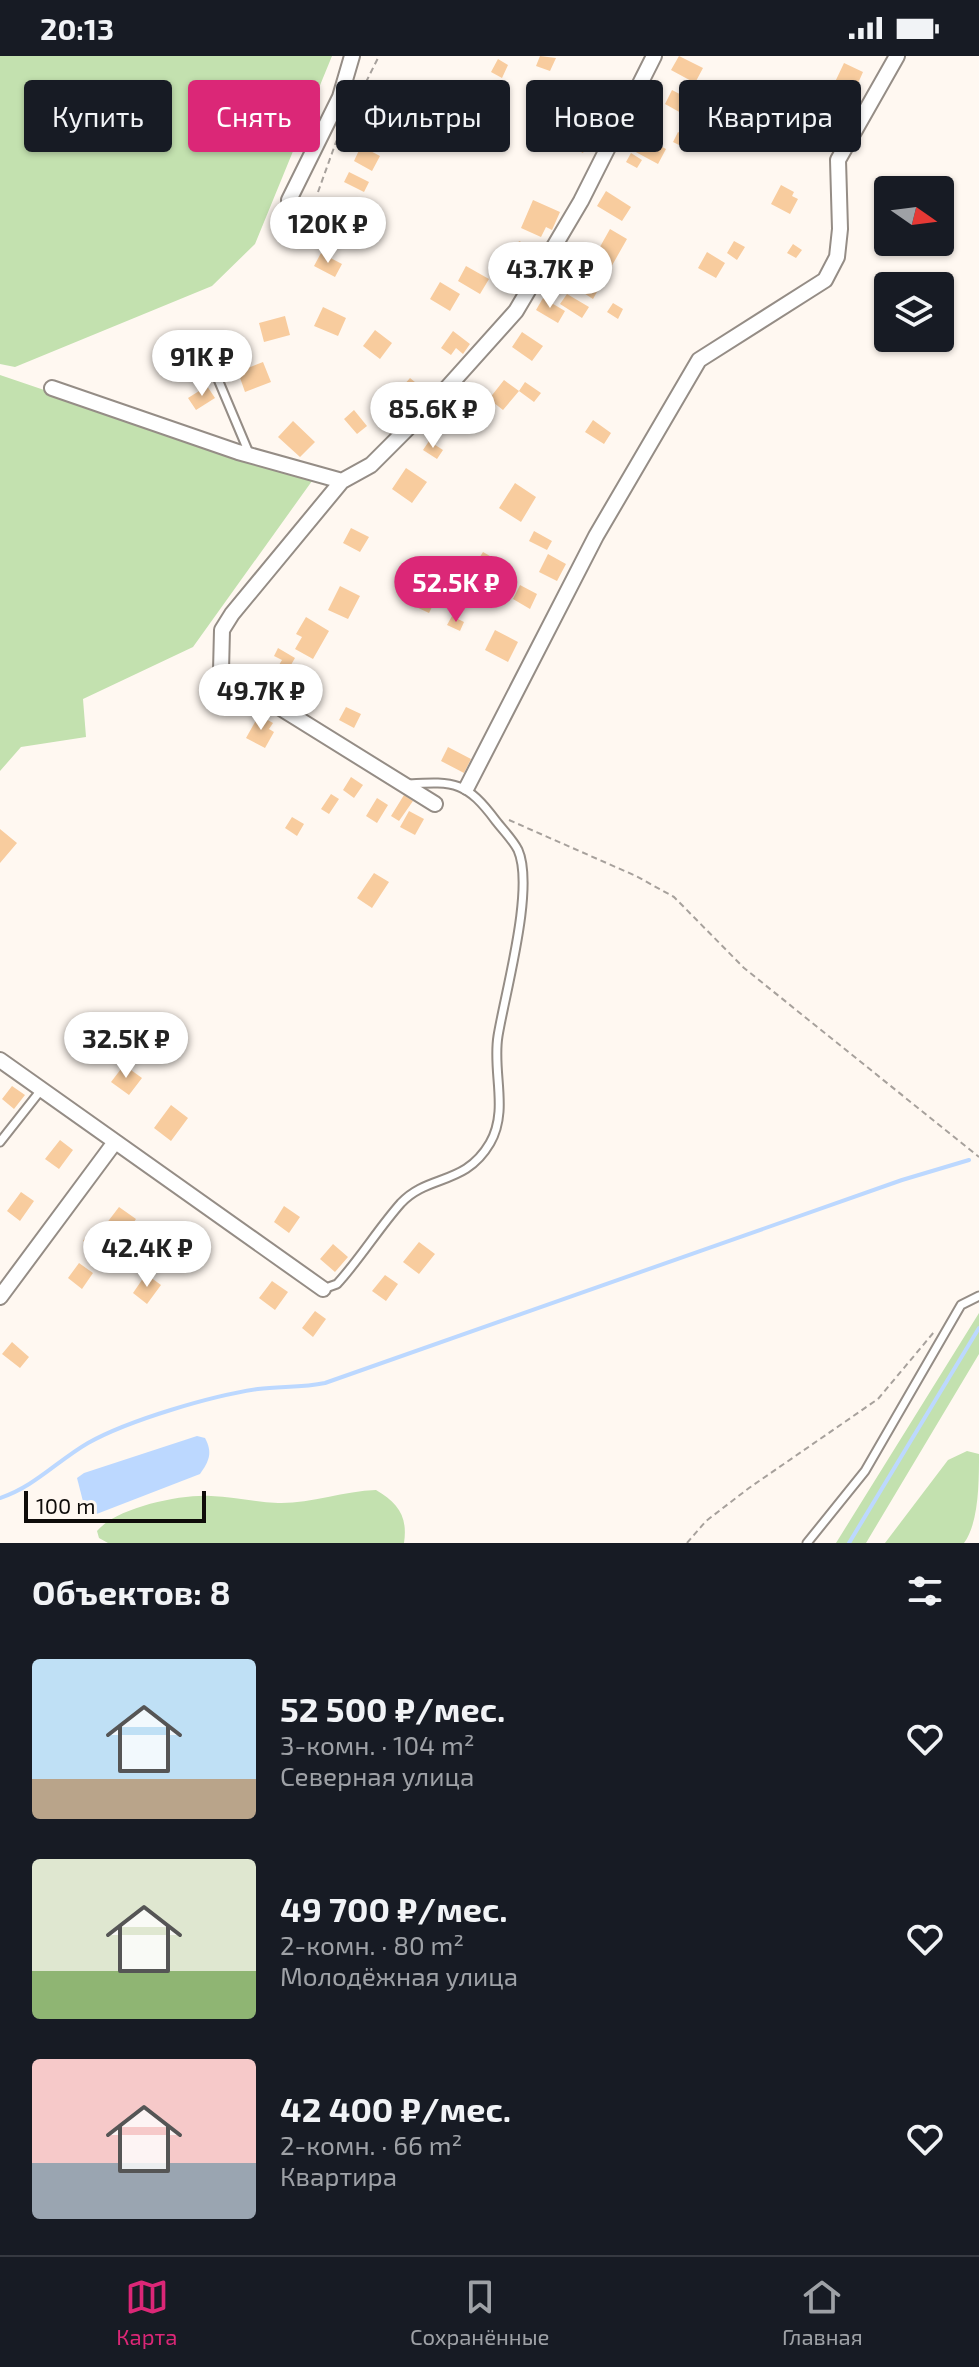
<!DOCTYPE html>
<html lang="ru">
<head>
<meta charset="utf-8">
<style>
  body { margin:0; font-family:"Exo 2",sans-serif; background:#20242c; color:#f1f3f6; height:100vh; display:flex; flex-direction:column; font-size:30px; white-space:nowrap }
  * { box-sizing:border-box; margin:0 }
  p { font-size:26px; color:#9ea1a6 }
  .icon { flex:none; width:44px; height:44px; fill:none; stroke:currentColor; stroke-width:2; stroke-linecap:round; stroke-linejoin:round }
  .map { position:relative; height:1487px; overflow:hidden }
  .panel { display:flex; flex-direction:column; background:#171b24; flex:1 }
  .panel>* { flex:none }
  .hud { position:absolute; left:24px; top:24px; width:932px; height:72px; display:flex; gap:16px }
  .needle { width:52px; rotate:104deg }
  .controls { position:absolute; left:874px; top:120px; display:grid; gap:16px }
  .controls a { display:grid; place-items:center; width:80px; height:80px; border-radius:8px; background:#171b24; box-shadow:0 2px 6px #0004; font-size:40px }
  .scale { position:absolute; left:24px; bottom:20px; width:182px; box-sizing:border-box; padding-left:8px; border:4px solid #0f0c0a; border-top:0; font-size:22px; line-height:28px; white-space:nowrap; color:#0f0c0a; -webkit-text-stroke:6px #fff8f1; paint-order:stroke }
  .price { position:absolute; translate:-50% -68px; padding:0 18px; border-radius:28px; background:#fff; color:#222; font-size:26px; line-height:52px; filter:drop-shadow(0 2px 4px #0008) }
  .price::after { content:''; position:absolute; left:50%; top:48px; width:24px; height:18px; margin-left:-12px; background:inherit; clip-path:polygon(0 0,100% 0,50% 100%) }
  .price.selected { background:#db2777; color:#fff }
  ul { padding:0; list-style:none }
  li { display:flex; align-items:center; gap:24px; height:200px; padding:0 32px }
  li span { display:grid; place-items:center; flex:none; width:224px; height:160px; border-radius:8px; color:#555 }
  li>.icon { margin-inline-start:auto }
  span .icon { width:96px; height:96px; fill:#fffc; stroke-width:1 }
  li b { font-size:34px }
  h2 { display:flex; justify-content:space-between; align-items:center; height:96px; padding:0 32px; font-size:34px }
  .tag { padding:0 28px; border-radius:8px; background:#171b24; box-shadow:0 2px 6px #0004; font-size:28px; line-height:72px }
  .tag.selected { background:#db2777; color:#fff }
  .status { display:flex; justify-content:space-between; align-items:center; height:56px; padding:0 40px; background:#171b24; direction:ltr }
  .status svg { height:22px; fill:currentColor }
  .tab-bar { display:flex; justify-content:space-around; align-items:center; height:112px; border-top:2px solid #363941; background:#171b24; font-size:22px; color:#9ea1a6 }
  .tab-bar a { display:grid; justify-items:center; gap:4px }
  .tab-bar .selected { color:#db2777 }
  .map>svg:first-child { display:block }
  .green { fill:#c3e1af }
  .water { fill:#bcd8ff }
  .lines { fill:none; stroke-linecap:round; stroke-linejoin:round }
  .stream { stroke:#bcd8ff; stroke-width:4 }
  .building { fill:#f8cc9e }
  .service-casing { stroke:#958d86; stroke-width:11 }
  .minor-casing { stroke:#958d86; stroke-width:18 }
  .path { stroke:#a7a19c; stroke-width:2; stroke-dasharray:6 4; stroke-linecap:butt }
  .service { stroke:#fff; stroke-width:7 }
  .minor { stroke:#fff; stroke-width:14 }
</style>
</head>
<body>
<div class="status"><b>20:13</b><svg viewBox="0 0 49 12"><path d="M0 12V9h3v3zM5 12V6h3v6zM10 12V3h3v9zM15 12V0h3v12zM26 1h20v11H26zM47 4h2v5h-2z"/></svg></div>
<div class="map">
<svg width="979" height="1487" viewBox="0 0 979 1487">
  <rect width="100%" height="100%" fill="#fff8f1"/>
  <path class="green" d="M0 0H332L255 188 212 230 15 311 0 308Z
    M0 319 312 425 193 591 83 643 86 681 21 691 0 715Z
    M979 1257V1298L866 1487H836Z
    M967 1395 979 1398C979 1425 979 1467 964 1487H885L948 1404Z
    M376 1434C398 1447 408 1460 404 1487H108L99 1482 97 1475C116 1452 180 1438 211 1440 234 1441 256 1446 278 1447 308 1448 344 1435 376 1434Z"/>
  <path class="water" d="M197 1380 205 1382C213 1397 209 1405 200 1418L94 1459 86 1457 77 1422 84 1417Z"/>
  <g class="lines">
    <path class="stream" d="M0 1442C34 1431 57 1405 88 1387 129 1364 211 1340 258 1333 280 1330 302 1332 325 1327L902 1124 969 1104
      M849 1487 979 1272"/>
  </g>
  <path class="building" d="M540 0 556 2 550 15 536 10Z
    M679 0 703 12 695 27 671 14Z
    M498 3 508 9 502 22 491 16Z
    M844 7 863 16 855 34 835 26Z
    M672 34 691 44 683 58 665 48Z
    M832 39 846 46 842 53 849 57 843 70 822 59Z
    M391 43 411 53 404 67 384 57Z
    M461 44 472 49 466 61 455 56Z
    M566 63 593 77 583 97 555 83Z
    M678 76 696 86 691 95 673 86Z
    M639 79 666 93 658 108 632 94Z
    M361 90 380 100 372 115 354 105Z
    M631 97 642 104 637 112 626 106Z
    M349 116 369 126 364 136 344 126Z
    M781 129 794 136 792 140 798 143 790 158 771 148Z
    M606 135 631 151 622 165 597 150Z
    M533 144 560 156 552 174 546 171 541 181 521 172Z
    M610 173 627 183 593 243 579 234 585 223 575 217 589 194 596 198Z
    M519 185 541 195 536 207 514 197Z
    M734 185 745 191 737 204 727 197Z
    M793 188 802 194 796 202 787 197Z
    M707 196 725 207 716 222 698 212Z
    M321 197 342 208 335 221 314 210Z
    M466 210 489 223 480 238 458 225Z
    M497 212 517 223 514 229 494 217Z
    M440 226 460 238 450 255 430 243Z
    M567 238 589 251 582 262 560 248Z
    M543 242 565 255 558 267 536 254Z
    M613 247 623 253 618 263 607 256Z
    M323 251 346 262 338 280 314 270Z
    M285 260 290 279 264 286 259 267Z
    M375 274 392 287 380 303 363 290Z
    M453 275 470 288 463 298 456 292 451 299 441 292Z
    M522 276 543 290 532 305 512 291Z
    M205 278 214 298 199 306 189 286Z
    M263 306 271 326 245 336 238 316Z
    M410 322 421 331 414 339 403 330Z
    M504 324 519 335 503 354 489 343Z
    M525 326 541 337 534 346 519 335Z
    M207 330 215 342 196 354 188 342Z
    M464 343 483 359 474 370 454 354Z
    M354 354 367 370 357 378 344 363Z
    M593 364 611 377 604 388 585 376Z
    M293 365 315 386 300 401 278 381Z
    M429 385 443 394 437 403 423 394Z
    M406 412 427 426 412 447 392 433Z
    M515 427 536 441 521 466 499 452Z
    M351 472 369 481 360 496 343 487Z
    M534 475 552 485 547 494 529 485Z
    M483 496 490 500 481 515 474 510Z
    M548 498 566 508 557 525 539 516Z
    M422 529 439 537 429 557 412 549Z
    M520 529 537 538 530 553 513 543Z
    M340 530 360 540 348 563 328 554Z
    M452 560 464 566 460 575 447 569Z
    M306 561 329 575 313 603 295 593 302 581 296 578Z
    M495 574 518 586 508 606 485 594Z
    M278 592 295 602 288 614 297 619 290 632 281 626 278 632 268 627 282 604 274 600Z
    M346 651 361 658 354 672 339 664Z
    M259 659 273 667 269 673 274 676 265 692 246 682Z
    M448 691 471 703 464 717 441 705Z
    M351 721 363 729 354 742 343 734Z
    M331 738 339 743 329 758 321 753Z
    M404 739 413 745 399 765 391 760Z
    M377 742 388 749 377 767 366 760Z
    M409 755 424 763 415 779 400 771Z
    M292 761 304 768 297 780 285 772Z
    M0 773 17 787 0 807Z
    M374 817 389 826 372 852 357 842Z
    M124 1009 142 1022 129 1039 111 1026Z
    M12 1030 25 1039 14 1053 2 1043Z
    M171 1049 188 1062 171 1085 154 1072Z
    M60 1084 73 1094 59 1113 45 1103Z
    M21 1136 34 1145 20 1165 7 1155Z
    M284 1150 300 1161 289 1177 274 1166Z
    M119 1151 136 1163 124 1181 106 1168Z
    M92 1172 122 1194 109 1212 89 1197 93 1192 83 1185Z
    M419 1186 435 1198 419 1218 403 1206Z
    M333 1188 348 1201 335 1216 320 1203Z
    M79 1207 93 1217 82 1233 68 1222Z
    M146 1218 161 1229 147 1248 133 1237Z
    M385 1219 398 1228 386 1245 372 1235Z
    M272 1225 288 1236 275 1254 259 1242Z
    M315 1255 326 1263 313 1281 302 1272Z
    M12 1286 29 1301 20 1312 2 1298Z"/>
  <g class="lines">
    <defs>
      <path id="service" d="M217 321 249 397
        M0 1086 41 1034
        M323 1233 337 1228C360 1203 378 1173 401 1147 428 1118 465 1130 490 1087 509 1054 492 1016 498 980 505 937 535 832 518 794 513 784 503 774 496 765 467 726 455 725 409 728
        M807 1487 865 1415 961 1249 979 1240"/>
      <path id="minor" d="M289 144 340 41 352 0
        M52 332 238 396 342 425 371 409 438 342 516 255 581 145 654 0
        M342 425 232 558 222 574 221 615 435 748
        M467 731 596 480 699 304 825 224 837 201 840 173 838 104 897 0
        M0 1004 323 1233
        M0 1241 115 1086"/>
    </defs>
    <use href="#service" class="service-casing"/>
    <use href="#minor" class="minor-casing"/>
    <path class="path" d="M318 136 336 86 379 0
      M509 764 636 820 674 841 744 912 979 1101
      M687 1487 706 1465 749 1432 878 1343 934 1276"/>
    <use href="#service" class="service"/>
    <use href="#minor" class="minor"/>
  </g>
</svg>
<div class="controls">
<a><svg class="needle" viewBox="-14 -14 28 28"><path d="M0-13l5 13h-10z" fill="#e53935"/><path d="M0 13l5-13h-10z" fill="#9ea1a6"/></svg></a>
<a><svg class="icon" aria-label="layers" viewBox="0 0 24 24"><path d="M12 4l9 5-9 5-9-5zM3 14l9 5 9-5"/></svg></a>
</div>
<div class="scale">100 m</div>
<b class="price" style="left:328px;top:209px">120K ₽</b>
<b class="price" style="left:550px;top:254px">43.7K ₽</b>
<b class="price" style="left:202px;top:342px">91K ₽</b>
<b class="price" style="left:433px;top:394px">85.6K ₽</b>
<b class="price selected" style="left:456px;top:568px">52.5K ₽</b>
<b class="price" style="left:261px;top:676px">49.7K ₽</b>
<b class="price" style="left:126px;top:1024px">32.5K ₽</b>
<b class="price" style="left:147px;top:1233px">42.4K ₽</b>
<div class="hud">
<a class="tag">Купить</a>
<a class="tag selected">Снять</a>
<a class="tag">Фильтры</a>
<a class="tag">Новое</a>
<a class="tag">Квартира</a>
</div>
</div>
<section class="panel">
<h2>Объектов: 8<svg class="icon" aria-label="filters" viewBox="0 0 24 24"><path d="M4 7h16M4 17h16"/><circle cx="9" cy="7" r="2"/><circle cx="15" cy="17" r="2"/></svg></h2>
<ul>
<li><span style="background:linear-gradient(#bfe0f5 75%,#b9a48a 0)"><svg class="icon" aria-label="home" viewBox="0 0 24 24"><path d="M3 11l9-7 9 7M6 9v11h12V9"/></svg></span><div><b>52 500 ₽/мес.</b><p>3-комн. · 104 m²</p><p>Северная улица</p></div><svg class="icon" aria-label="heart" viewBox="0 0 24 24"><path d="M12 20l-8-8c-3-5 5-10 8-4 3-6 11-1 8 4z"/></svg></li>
<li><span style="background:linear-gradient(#dfe7d0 70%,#8fb573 0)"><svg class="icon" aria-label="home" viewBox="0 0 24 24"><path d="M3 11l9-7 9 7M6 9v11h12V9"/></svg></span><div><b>49 700 ₽/мес.</b><p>2-комн. · 80 m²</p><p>Молодёжная улица</p></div><svg class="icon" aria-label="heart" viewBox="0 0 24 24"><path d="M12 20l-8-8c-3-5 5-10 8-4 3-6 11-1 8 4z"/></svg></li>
<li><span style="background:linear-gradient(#f6c9c9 65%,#9aa5b1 0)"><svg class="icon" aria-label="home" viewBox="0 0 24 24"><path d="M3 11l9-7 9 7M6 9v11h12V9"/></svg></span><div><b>42 400 ₽/мес.</b><p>2-комн. · 66 m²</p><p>Квартира</p></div><svg class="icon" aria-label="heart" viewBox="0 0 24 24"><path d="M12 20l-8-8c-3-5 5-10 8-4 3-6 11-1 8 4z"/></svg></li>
</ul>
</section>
<nav class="tab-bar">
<a class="selected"><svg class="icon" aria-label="map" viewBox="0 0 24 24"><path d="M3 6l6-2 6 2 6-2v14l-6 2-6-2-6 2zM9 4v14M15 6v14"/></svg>Карта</a>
<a><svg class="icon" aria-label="saved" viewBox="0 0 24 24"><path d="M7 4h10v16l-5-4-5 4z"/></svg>Сохранённые</a>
<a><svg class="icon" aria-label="home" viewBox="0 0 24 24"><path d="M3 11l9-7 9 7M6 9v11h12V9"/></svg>Главная</a>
</nav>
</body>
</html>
